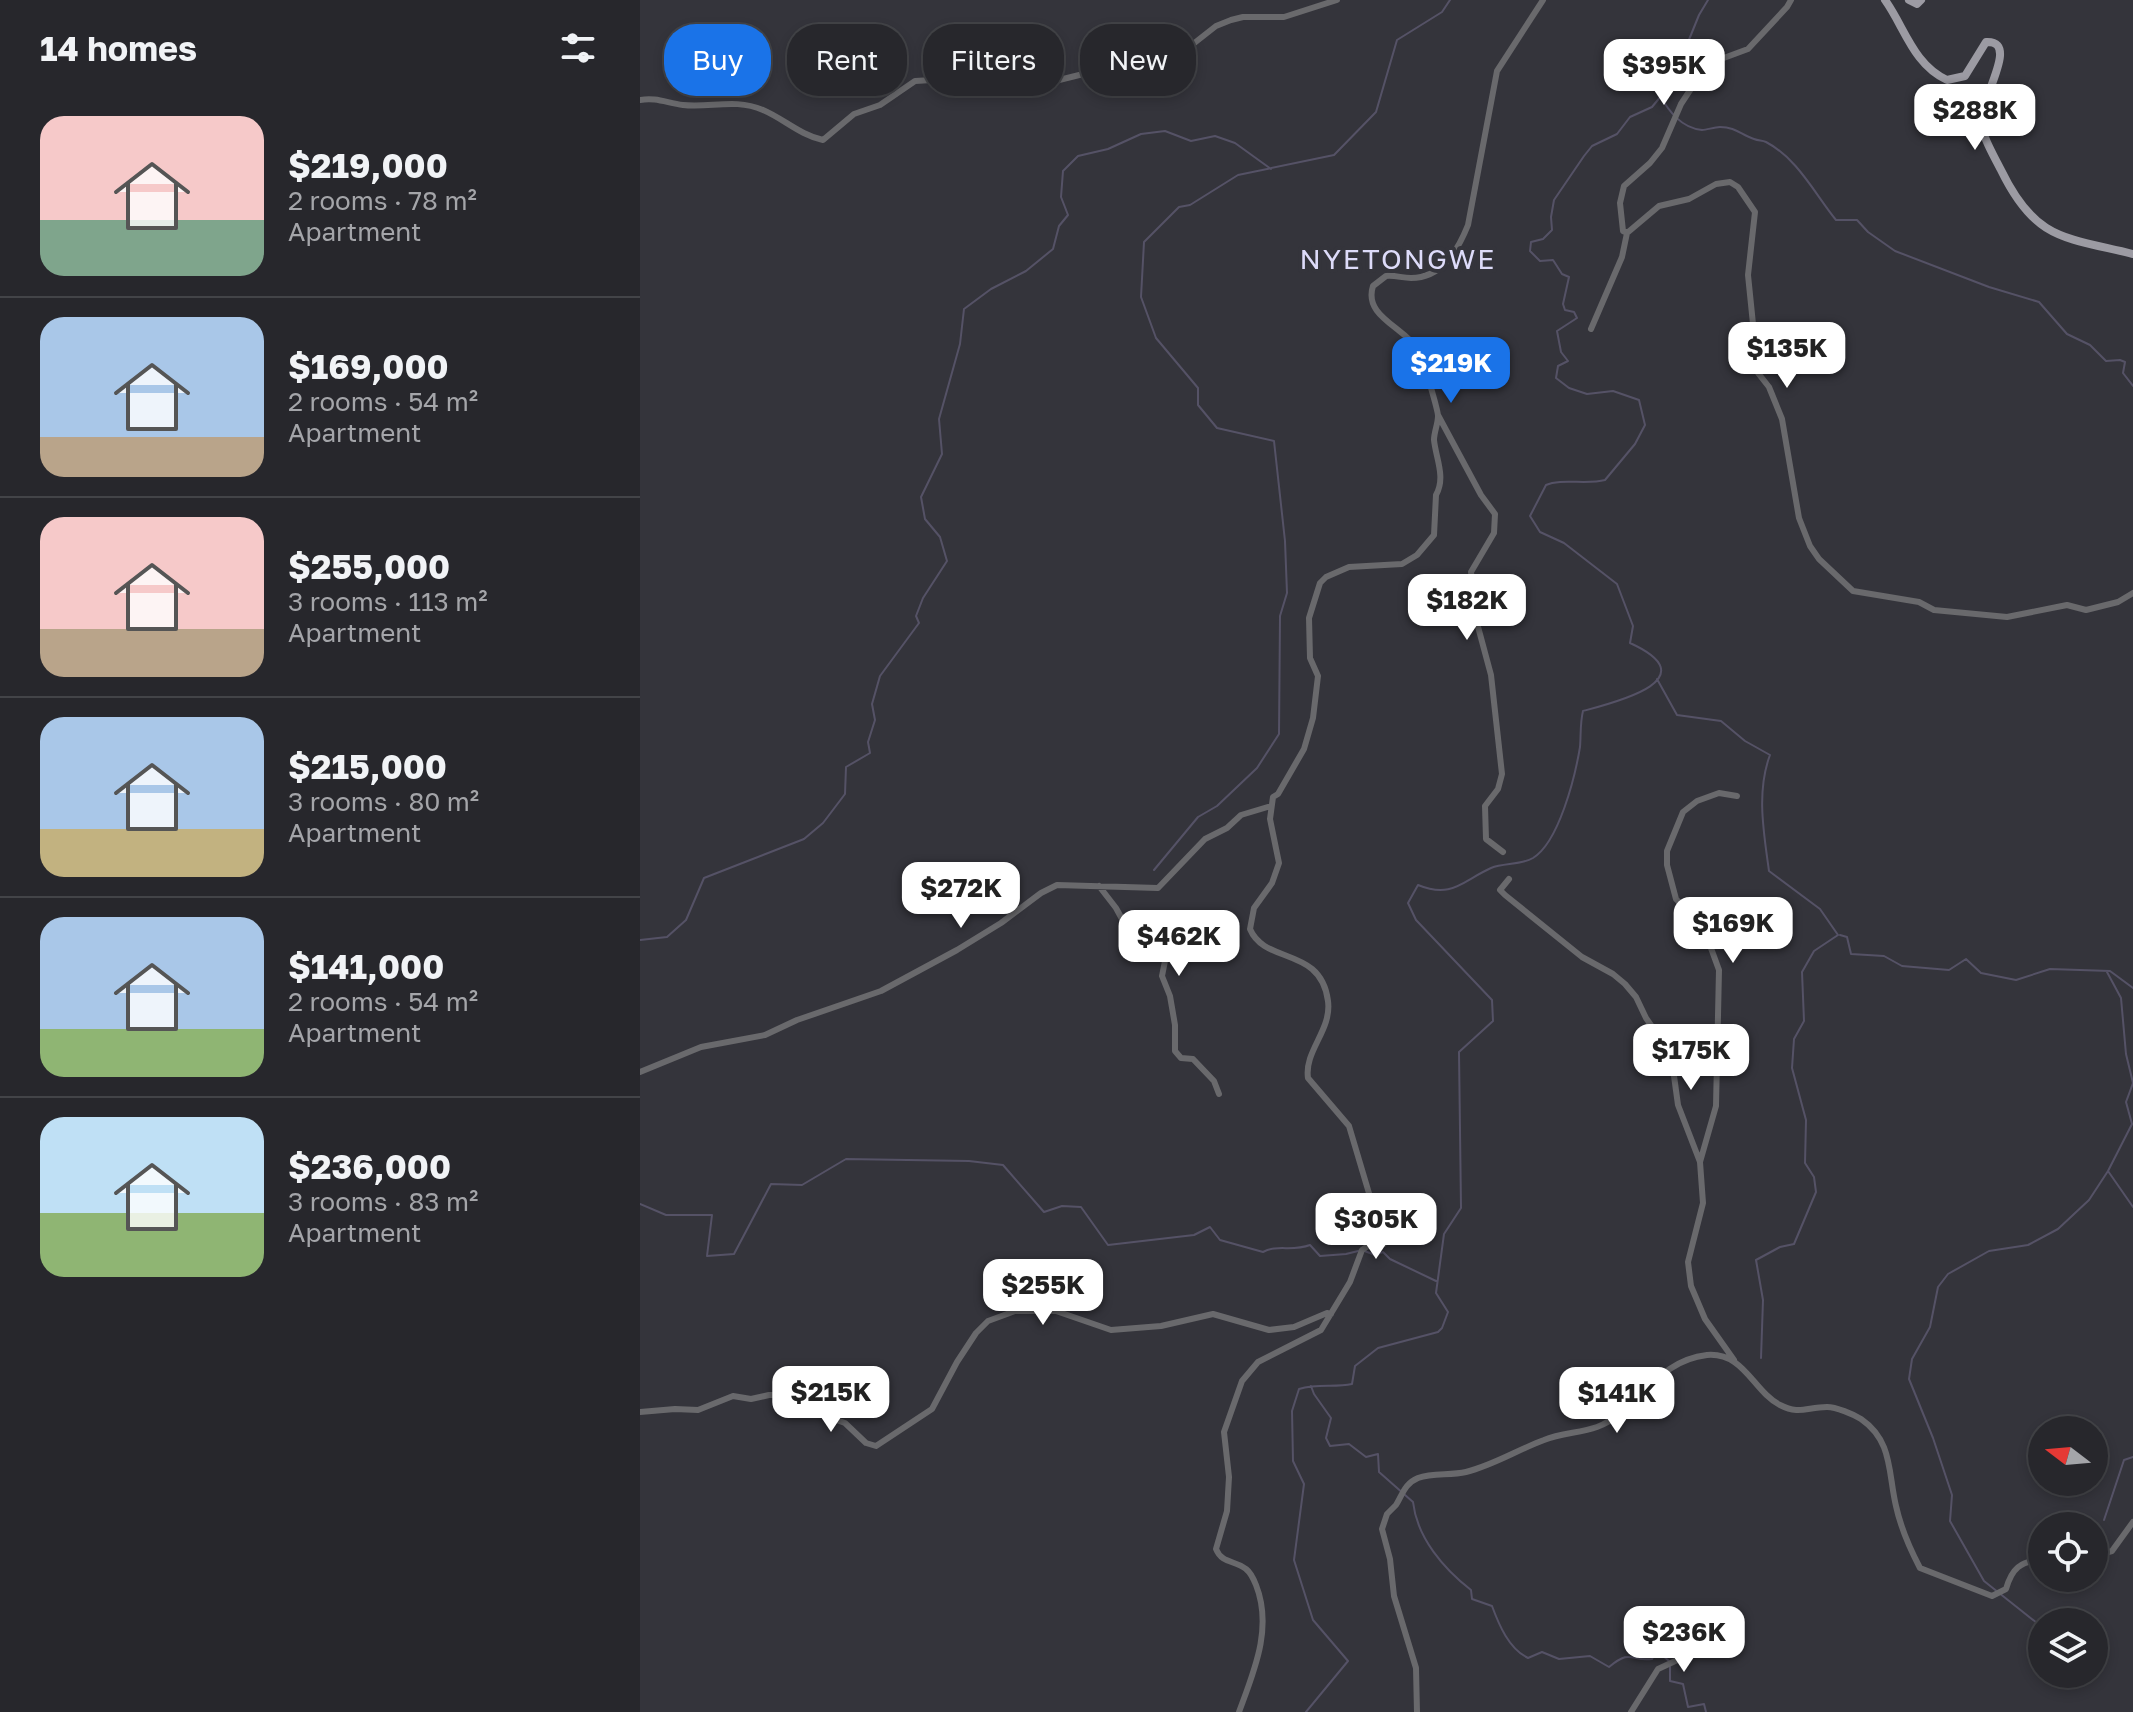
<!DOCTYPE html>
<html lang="en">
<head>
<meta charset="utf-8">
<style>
  body { margin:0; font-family:"Golos Text",sans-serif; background:#333338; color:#f1f3f6; height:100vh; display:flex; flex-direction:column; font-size:30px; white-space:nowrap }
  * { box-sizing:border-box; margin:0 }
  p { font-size:26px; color:#a4a5a9 }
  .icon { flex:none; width:44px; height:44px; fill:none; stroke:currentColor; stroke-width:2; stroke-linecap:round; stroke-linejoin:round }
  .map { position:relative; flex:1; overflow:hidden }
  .sheet { display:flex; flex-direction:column; background:#27272c; width:640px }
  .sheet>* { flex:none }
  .top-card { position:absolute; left:24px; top:24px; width:760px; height:72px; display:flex; gap:16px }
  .needle { width:52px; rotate:286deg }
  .tools { position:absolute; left:1388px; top:1416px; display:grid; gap:16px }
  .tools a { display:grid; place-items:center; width:80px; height:80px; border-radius:50%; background:#27272c; box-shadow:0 4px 12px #0003,0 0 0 2px #434448; font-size:40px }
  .price { position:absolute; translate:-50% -68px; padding:0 18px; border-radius:16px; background:#fff; color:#222; font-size:26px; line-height:52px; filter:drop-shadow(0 2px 4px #0008) }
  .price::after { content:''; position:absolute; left:50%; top:48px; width:24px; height:18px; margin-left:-12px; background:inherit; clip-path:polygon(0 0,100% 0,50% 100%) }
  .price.on { background:#1a73e8; color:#fff }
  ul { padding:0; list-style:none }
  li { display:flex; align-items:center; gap:24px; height:200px; padding:0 40px }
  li+li { border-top:2px solid #434448 }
  li span { display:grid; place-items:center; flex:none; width:224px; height:160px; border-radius:24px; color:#555 }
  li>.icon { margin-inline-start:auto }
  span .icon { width:96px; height:96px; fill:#fffc; stroke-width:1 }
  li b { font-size:34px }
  h2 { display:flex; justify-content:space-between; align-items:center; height:96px; padding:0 40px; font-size:34px }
  .pill { padding:0 28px; border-radius:32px; background:#27272c; box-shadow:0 4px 12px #0003,0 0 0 2px #434448; font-size:28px; line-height:72px }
  .pill.on { background:#1a73e8; color:#fff }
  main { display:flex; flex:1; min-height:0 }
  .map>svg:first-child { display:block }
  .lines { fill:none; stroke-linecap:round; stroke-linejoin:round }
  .stream { stroke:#555266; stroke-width:2 }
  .minor { stroke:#69696c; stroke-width:6 }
  .major { stroke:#9c9ba3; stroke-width:8 }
  .labels { text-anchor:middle; stroke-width:8; stroke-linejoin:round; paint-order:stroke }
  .quarter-label { font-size:28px; letter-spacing:2px; fill:#dddbf9; stroke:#34343b }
</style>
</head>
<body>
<main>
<section class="sheet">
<h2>14 homes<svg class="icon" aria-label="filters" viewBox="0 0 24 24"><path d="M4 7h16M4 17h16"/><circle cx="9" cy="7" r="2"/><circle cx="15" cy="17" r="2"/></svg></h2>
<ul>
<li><span style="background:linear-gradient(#f6c9c9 65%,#7fa58c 0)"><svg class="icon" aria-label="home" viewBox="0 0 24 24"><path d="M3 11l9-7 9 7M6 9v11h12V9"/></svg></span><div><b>$219,000</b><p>2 rooms · 78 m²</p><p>Apartment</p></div></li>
<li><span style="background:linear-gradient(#a9c7e8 75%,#b9a48a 0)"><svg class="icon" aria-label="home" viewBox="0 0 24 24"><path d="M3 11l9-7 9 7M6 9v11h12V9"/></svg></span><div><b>$169,000</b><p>2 rooms · 54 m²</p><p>Apartment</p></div></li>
<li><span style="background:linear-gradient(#f6c9c9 70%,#b9a48a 0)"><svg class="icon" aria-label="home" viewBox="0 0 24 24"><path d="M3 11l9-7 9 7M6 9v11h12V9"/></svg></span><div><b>$255,000</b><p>3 rooms · 113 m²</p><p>Apartment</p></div></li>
<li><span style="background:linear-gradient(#a9c7e8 70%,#c2b280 0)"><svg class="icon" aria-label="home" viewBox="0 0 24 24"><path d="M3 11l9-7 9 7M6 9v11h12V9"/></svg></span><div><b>$215,000</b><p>3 rooms · 80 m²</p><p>Apartment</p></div></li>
<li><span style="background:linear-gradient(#a9c7e8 70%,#8fb573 0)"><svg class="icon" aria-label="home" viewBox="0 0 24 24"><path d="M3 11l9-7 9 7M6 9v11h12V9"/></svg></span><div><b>$141,000</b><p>2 rooms · 54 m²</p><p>Apartment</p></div></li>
<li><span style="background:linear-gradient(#bfe0f5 60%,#8fb573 0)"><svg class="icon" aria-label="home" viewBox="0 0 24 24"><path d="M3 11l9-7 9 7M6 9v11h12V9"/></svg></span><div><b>$236,000</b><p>3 rooms · 83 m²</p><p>Apartment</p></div></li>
</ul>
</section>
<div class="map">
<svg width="1493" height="1712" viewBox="0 0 1493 1712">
  <rect width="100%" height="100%" fill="#34343b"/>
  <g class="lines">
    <path class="stream" d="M1020 96C1029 111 1041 128 1062 130 1067 130 1074 127 1080 127 1096 127 1101 135 1114 139 1119 141 1122 140 1126 142 1157 158 1175 194 1196 220H1217L1228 232 1255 251 1349 287 1399 302 1427 334 1450 345 1466 361 1480 360 1485 362 1483 373 1493 386
      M1017 679 1037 715 1081 721 1105 741 1130 755C1116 792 1124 834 1129 871L1180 909 1198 935 1174 951 1162 972 1164 1021 1154 1039 1152 1068 1166 1120 1165 1163 1174 1177 1176 1192 1154 1244 1140 1247 1116 1260 1123 1300 1121 1358
      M514 870 558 817 577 806 617 768 639 734 640 616 647 593 645 541 634 441 577 428 558 405V388L516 338 501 297 504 242 539 207 550 205 598 175 694 155 736 112 757 40 802 12 810 0
      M1200 935 1207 937 1211 954 1244 956 1262 966 1309 970 1326 959 1341 973 1376 980 1410 969 1470 971 1493 988
      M0 940 27 937 46 920 64 878 164 839 183 823 205 794 206 767 230 753 228 742 235 720 232 704 240 676 279 623 276 616 283 598 307 561 300 537 285 519 281 497 302 454 299 419 320 344 324 309 351 289 386 271 413 249 419 226 428 215 421 197 423 171 438 156 468 149 501 134 525 131 551 141 575 136 595 143 631 169
      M1467 972 1481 998 1486 1054 1493 1083 1486 1102 1492 1124 1468 1171 1493 1207
      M0 1204 26 1215H72L67 1256 94 1254 131 1184 162 1185 206 1159 329 1161 363 1165 404 1212 422 1206 441 1207 468 1245 554 1235 570 1227 580 1240 623 1252C638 1244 651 1252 670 1245L680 1256 706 1254 722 1250 735 1255 743 1252 750 1259 796 1281
      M671 1386 674 1394 691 1418 686 1438 690 1446 709 1444 726 1457 738 1454 739 1472 773 1502C777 1538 804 1569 831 1590L832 1599 852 1606C859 1625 869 1649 888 1658L902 1652 919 1659 950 1656 969 1667C992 1648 990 1662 1012 1659L1016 1650 1029 1661
      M1464 1520 1484 1460 1493 1457
      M1402 1627 1344 1581 1310 1521 1312 1495 1293 1438 1269 1379 1272 1359 1290 1327 1298 1287 1308 1274 1349 1251 1388 1245 1418 1229 1449 1200 1468 1171
      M1030 1667V1681L1043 1684 1048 1707 1064 1704 1066 1712
      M666 1712 708 1661 673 1620 654 1560 664 1484 653 1461 652 1411 659 1389C679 1383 694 1388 712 1384L715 1366 738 1348 798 1332 802 1328 808 1312 796 1293 804 1234 821 1208 819 1052 853 1021 852 1000 776 920 768 903 778 885C812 899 822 881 851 868 864 863 881 865 893 858 919 842 935 777 940 747 941 735 940 723 943 711 977 702 1069 679 990 643L993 626 977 584 924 543 900 532 890 516 906 485C921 478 947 485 965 480L995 444 1005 425 999 400 973 391 947 394 929 388 916 378 918 366 928 361 921 352 917 331 937 318 934 312 925 310 923 304 929 277 922 274 913 260 900 261 890 251 891 242 903 239 912 230 911 217 914 200 944 156 952 146 977 134 990 117 1012 107 1031 84 1059 15 1068 0"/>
    <path class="minor" d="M0 100C16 97 27 103 43 105 71 108 95 98 123 110 144 119 160 135 183 140L214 114 240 105 275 81 292 80 313 85H399L548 48 576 26 591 20 603 17H644L697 0
      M987 233 983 231 980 203 984 186 1010 163 1022 148 1041 104 1060 75 1081 59 1108 49 1147 7 1151 0
      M951 329 982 257 987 233 1019 206 1049 199 1076 184 1090 182 1098 187 1115 212 1108 275 1118 373 1129 387 1142 419 1159 518 1170 546 1179 559 1213 591 1279 602 1294 610 1367 617 1427 605 1446 610 1478 602 1493 593
      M798 415 841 495 855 514 854 533 831 572 837 623 851 675 862 774 858 789 845 806 846 839 863 852
      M869 879 860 890 865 895 942 957 973 974 985 984 996 997 1006 1018 1031 1054 1038 1105 1060 1162 1063 1203 1048 1262 1051 1286 1065 1319 1094 1360
      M459 886 476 908 494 941 505 950 524 953 525 961 522 976 530 996 535 1025V1051L541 1058 553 1059 574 1081 579 1094
      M0 1072 61 1047 125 1035 157 1020 241 991 317 950 361 923 401 893 417 885 518 888 565 839 587 828 601 815 631 806
      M1060 1162 1076 1106 1079 970 1064 929 1036 899 1027 865V851L1043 812 1057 801 1079 793 1097 796
      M0 1412 35 1409 58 1410 93 1396 111 1399 129 1395H142L150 1396 170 1411 205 1423 226 1443 236 1446 292 1409 317 1362 336 1333 348 1321 367 1314 375 1311H416L471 1330 521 1326 573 1314 629 1330 654 1327 687 1313 691 1314
      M1454 1556 1472 1551 1493 1522
      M599 1712C614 1671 633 1628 616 1585 614 1580 610 1572 606 1569 595 1560 582 1564 576 1549L587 1511 589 1477 584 1432 602 1381 618 1362 681 1330 710 1282 722 1250 728 1246 744 1244 746 1237 731 1200 709 1126 668 1078C664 1051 692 1030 688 1001 681 946 625 965 610 929L614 908 632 883 639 863 630 819 633 797 638 794 664 749 673 718 678 676 670 658 669 618 680 583 686 577 709 567 762 564 777 555 794 535 796 495C806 477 796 459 794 440 794 432 798 424 798 416 798 410 782 356 779 351 765 327 723 317 733 286L746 276C755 275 762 278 771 278 802 278 818 250 828 225L857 71 903 0
      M777 1712 776 1668 754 1596 750 1559 742 1529 747 1514 756 1505C763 1494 764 1484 778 1478 793 1472 810 1476 826 1472 854 1465 877 1450 904 1440 921 1433 940 1433 957 1427 1000 1411 1014 1361 1067 1355 1104 1352 1113 1391 1140 1405 1159 1415 1167 1407 1187 1407 1196 1407 1213 1414 1221 1419 1253 1441 1248 1473 1256 1506 1261 1529 1269 1547 1280 1568L1352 1596 1366 1589C1372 1568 1380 1562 1402 1559
      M991 1712 1018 1669 1046 1656 1044 1643C1057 1632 1073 1641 1089 1640"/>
    <path class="major" d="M1245 0C1265 28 1273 64 1307 80L1325 76 1346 42C1382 40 1337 103 1341 125 1344 140 1354 156 1361 170 1395 240 1423 237 1493 254
      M1269 0 1277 4 1281 0"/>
  </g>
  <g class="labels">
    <g class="quarter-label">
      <text x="758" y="269">NYETONGWE</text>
    </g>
  </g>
</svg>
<div class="tools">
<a><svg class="needle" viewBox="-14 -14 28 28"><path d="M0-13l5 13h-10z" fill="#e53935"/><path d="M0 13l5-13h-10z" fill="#a4a5a9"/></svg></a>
<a><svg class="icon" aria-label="locate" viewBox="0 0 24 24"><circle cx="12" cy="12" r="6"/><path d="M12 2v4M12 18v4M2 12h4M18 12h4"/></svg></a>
<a><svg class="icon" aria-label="layers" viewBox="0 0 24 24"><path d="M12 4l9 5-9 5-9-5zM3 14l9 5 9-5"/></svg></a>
</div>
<b class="price" style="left:1024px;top:107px">$395K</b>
<b class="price" style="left:1335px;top:152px">$288K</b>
<b class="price" style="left:1147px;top:390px">$135K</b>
<b class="price on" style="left:811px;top:405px">$219K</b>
<b class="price" style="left:827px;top:642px">$182K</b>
<b class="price" style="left:321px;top:930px">$272K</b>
<b class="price" style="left:1093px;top:965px">$169K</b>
<b class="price" style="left:539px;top:978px">$462K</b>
<b class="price" style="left:1051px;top:1092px">$175K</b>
<b class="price" style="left:736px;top:1261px">$305K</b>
<b class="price" style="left:403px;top:1327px">$255K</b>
<b class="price" style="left:191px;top:1434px">$215K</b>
<b class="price" style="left:977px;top:1435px">$141K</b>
<b class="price" style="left:1044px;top:1674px">$236K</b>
<div class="top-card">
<a class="pill on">Buy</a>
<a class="pill">Rent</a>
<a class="pill">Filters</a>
<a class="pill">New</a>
</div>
</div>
</main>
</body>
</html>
